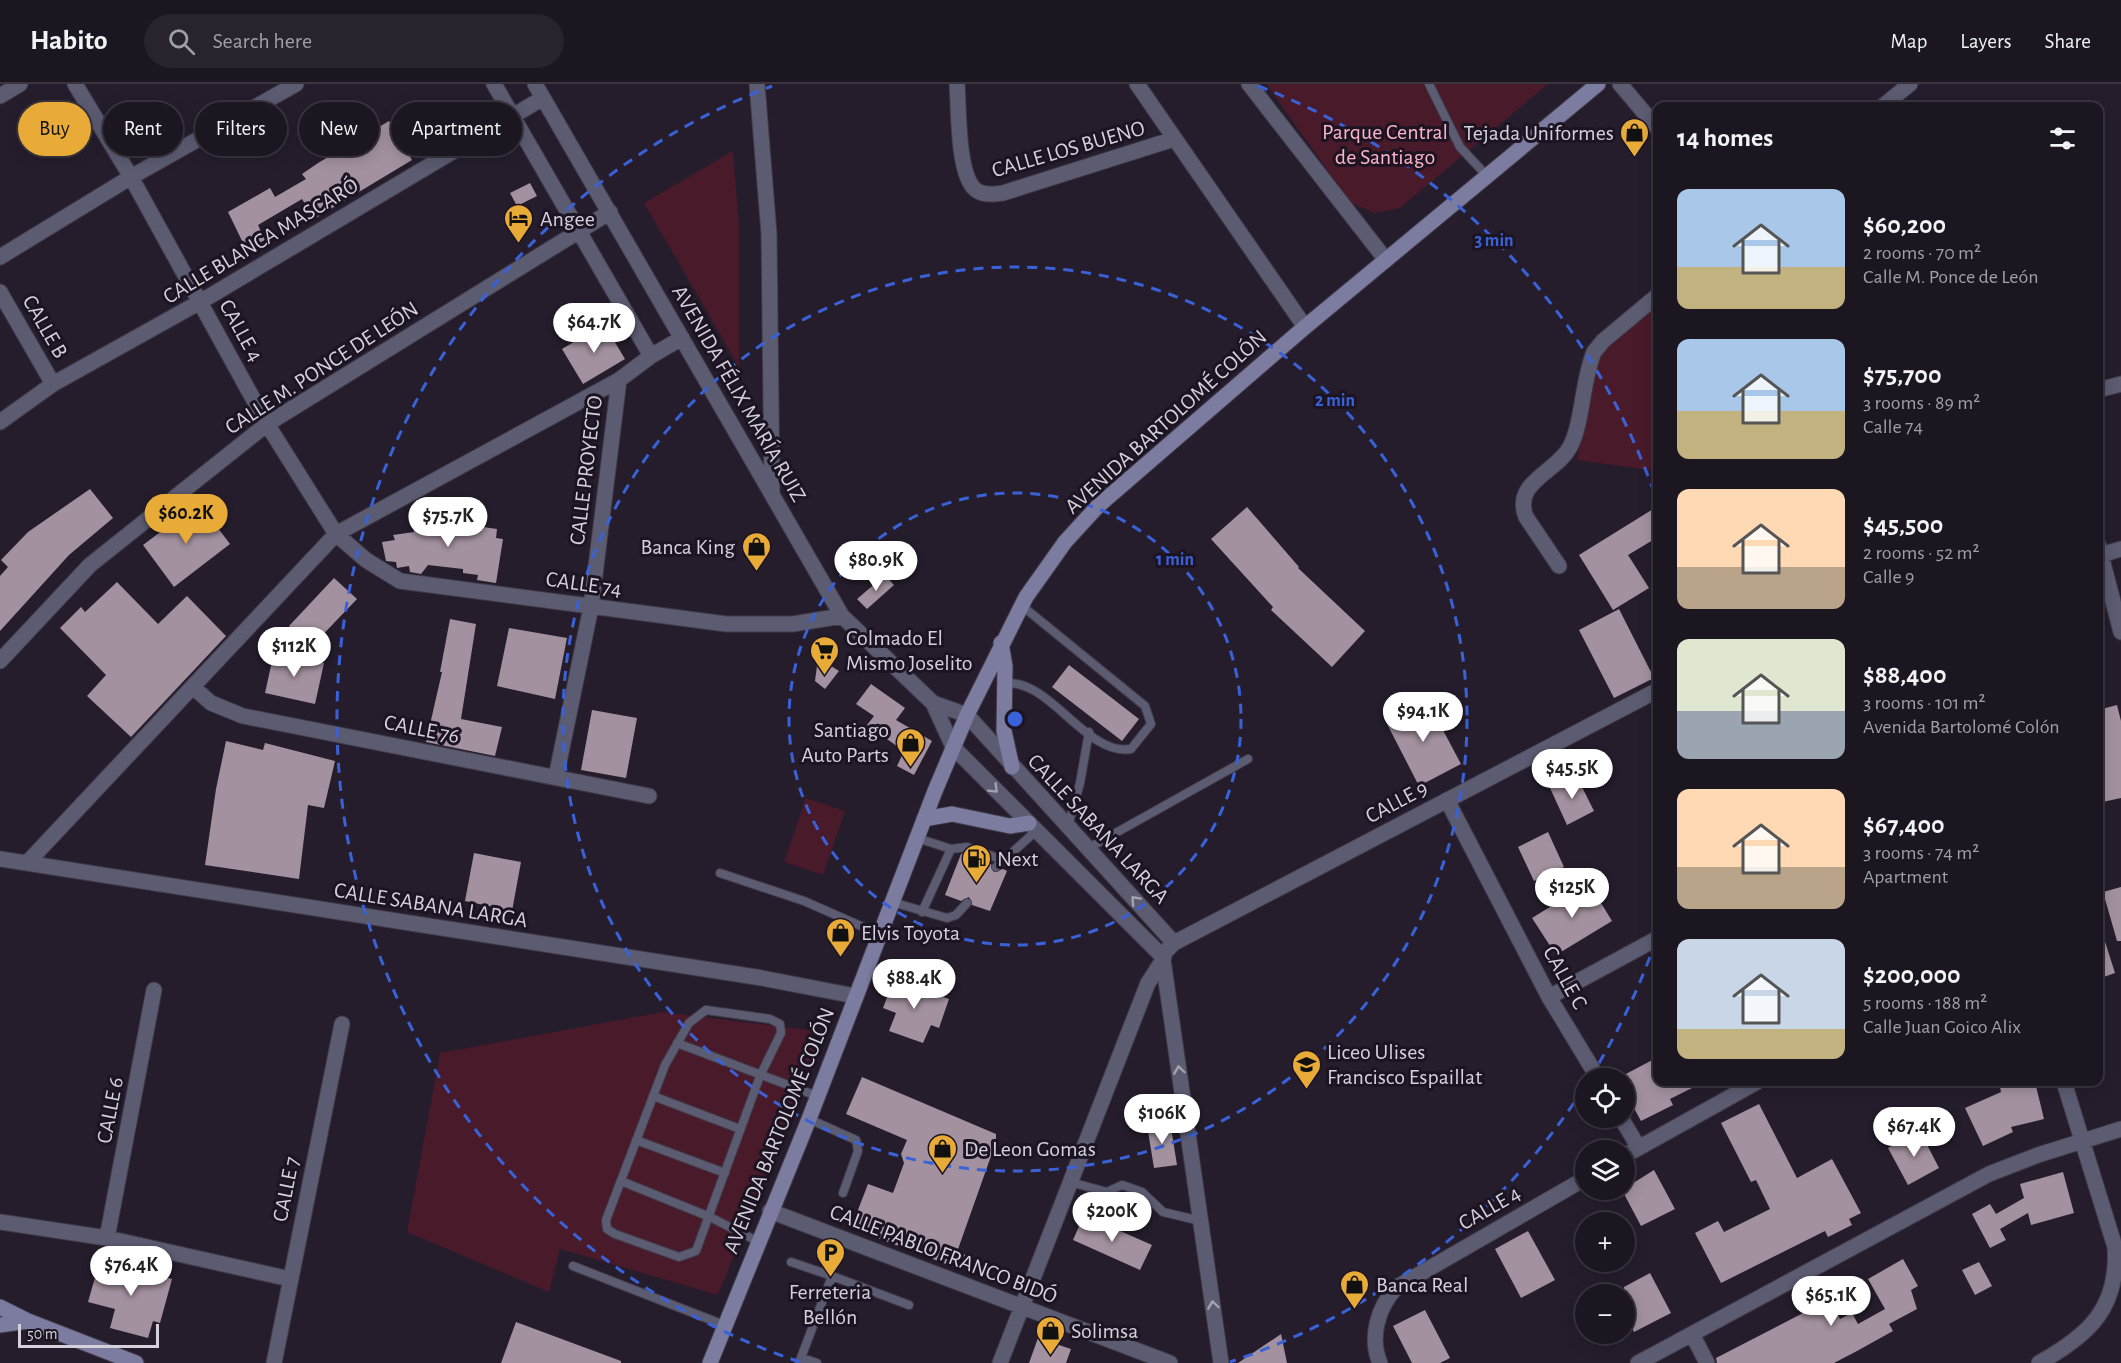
<!DOCTYPE html>
<html lang="en">
<head>
<meta charset="utf-8">
<style>
  body { margin:0; font-family:"Alegreya Sans",sans-serif; background:#29232e; color:#f1f3f6; height:100vh; display:flex; flex-direction:column; font-size:22px; white-space:nowrap }
  * { box-sizing:border-box; margin:0 }
  p { font-size:20px; color:#a09fa5 }
  .icon { flex:none; width:33px; height:33px; fill:none; stroke:currentColor; stroke-width:2; stroke-linecap:round; stroke-linejoin:round }
  .map { position:relative; flex:1; overflow:hidden }
  .drawer { position:absolute; left:1653px; top:18px; width:450px; height:984px; display:flex; flex-direction:column; background:#1c1621; border-radius:12px; box-shadow:0 3px 15px #0003,0 0 0 2px #3a353f }
  .drawer>* { flex:none }
  .hud { position:absolute; left:18px; top:18px; width:570px; height:54px; display:flex; gap:12px }
  .controls { position:absolute; left:1575px; top:984px; display:grid; gap:12px }
  .controls a { display:grid; place-items:center; width:60px; height:60px; border-radius:50%; background:#1c1621; box-shadow:0 3px 15px #0003,0 0 0 2px #3a353f; font-size:30px }
  .scale { position:absolute; left:18px; bottom:15px; width:141px; box-sizing:border-box; padding-left:6px; border:3px solid #d5d0da; border-top:0; font-size:16px; line-height:21px; white-space:nowrap; color:#d5d0da; -webkit-text-stroke:4px #1c1422; paint-order:stroke }
  .price { position:absolute; translate:-50% -51px; padding:0 14px; border-radius:21px; background:#fff; color:#222; font-size:20px; line-height:39px; filter:drop-shadow(0 2px 3px #0008) }
  .price::after { content:''; position:absolute; left:50%; top:36px; width:18px; height:14px; margin-left:-9px; background:inherit; clip-path:polygon(0 0,100% 0,50% 100%) }
  .price.on { background:#e8ab37; color:#111 }
  ul { padding:0; list-style:none }
  li { display:flex; align-items:center; gap:18px; height:150px; padding:0 24px }
  li span { display:grid; place-items:center; flex:none; width:168px; height:120px; border-radius:12px; color:#555 }
  li>.icon { margin-inline-start:auto }
  span .icon { width:72px; height:72px; fill:#fffc; stroke-width:1 }
  li b { font-size:26px }
  h2 { display:flex; justify-content:space-between; align-items:center; height:72px; padding:0 24px; font-size:26px }
  .chip { padding:0 21px; border-radius:27px; background:#1c1621; box-shadow:0 3px 15px #0003,0 0 0 2px #3a353f; font-size:21px; line-height:54px }
  .chip.on { background:#e8ab37; color:#111 }
  header { display:flex; align-items:center; gap:36px; box-sizing:border-box; height:84px; padding:0 30px; background:#1c1621; border-bottom:2px solid #3a353f }
  header strong { font-size:28px }
  nav { display:flex; gap:33px; margin-inline-start:auto; font-size:21px }
  .search { width:420px; height:54px; background:#29232e; display:flex; align-items:center; gap:15px; box-sizing:border-box; padding:0 21px; border-radius:33px; color:#a09fa5; font-size:22px }
  .map>svg:first-child { display:block }
  .green { fill:#491a2a }
  .building { fill:#a3919f }
  .lines { fill:none; stroke-linecap:round; stroke-linejoin:round }
  .lane-casing { stroke:#413a48; stroke-width:10 }
  .street-casing { stroke:#413a48; stroke-width:17 }
  .secondary-casing { stroke:#413a48; stroke-width:17 }
  .lane { stroke:#5b5c72; stroke-width:8 }
  .street { stroke:#5b5c72; stroke-width:15 }
  .secondary { stroke:#7b7ca0; stroke-width:15 }
  .oneway { stroke:#a4a2b0 }
  .ring { fill:none; stroke:#3962d8; stroke-width:3; stroke-dasharray:10 8 }
  .labels { text-anchor:middle; stroke-width:6; stroke-linejoin:round; paint-order:stroke }
  .park-label { font-size:22px; fill:#fdb4c8; stroke:#1c1422 }
  .poi-label { font-size:22px; fill:#d5d0da; stroke:#1c1422; text-anchor:start }
  .street-label { font-size:22px; fill:#d5d0da; stroke:#1c1422 }
  .centre { fill:#3962d8; stroke:#1c1422; stroke-width:3 }
  .ring-label { font-size:18px; text-anchor:middle; font-weight:bold; fill:#3962d8; stroke:#1c1422; stroke-width:6; stroke-linejoin:round; paint-order:stroke }
</style>
</head>
<body>
<header>
<strong>Habito</strong>
<div class="search"><svg class="icon" aria-label="search" viewBox="0 0 24 24"><circle cx="10" cy="10" r="6"/><path d="M15 15l6 6"/></svg>Search here</div>
<nav><a>Map</a><a>Layers</a><a>Share</a></nav>
</header>
<div class="map">
<svg width="2121" height="1279" viewBox="0 0 2121 1279">
  <rect width="100%" height="100%" fill="#251d2c"/>
  <path class="green" d="M1266 0H1548L1400 124 1375 129 1351 119Z
    M733 67 739 142V283L644 119Z
    M1657 218V387L1577 376 1599 272 1603 265Z
    M806 714 845 727 823 791 784 778Z
    M663 928 824 948 718 1211 560 1165 549 1208 407 1148 440 969Z"/>
  <path class="building" d="M389 37 412 76 314 135 302 115 258 141 265 156 246 165 228 128 270 104 275 113 306 95 302 90 318 79Z
    M530 99 537 112 517 122 510 109Z
    M604 240 625 275 583 300 562 265Z
    M90 405 113 434 69 471 0 547V492L8 483 1 476 28 448Z
    M199 419 230 460 174 503 143 461Z
    M1658 422V453L1628 471 1649 504 1613 526 1579 471Z
    M1247 423 1299 483 1298 484 1365 547 1332 583 1271 526 1273 523 1211 455Z
    M450 434 484 439 483 443 497 445 496 454 503 455 496 499 477 496 478 491 463 489V485L428 481 421 490 410 488 409 482 397 484 396 478 386 477 382 458 395 456 393 451 414 448 413 441Z
    M885 491 894 501 867 525 857 515Z
    M334 494 357 515 311 563 289 542Z
    M117 498 158 540 187 512 226 552 131 653 87 612 106 591 60 544 81 523 85 528Z
    M1619 525 1654 594 1614 614 1579 546Z
    M450 535 476 540 461 635 502 643 495 672 426 658 442 588H440Z
    M509 544 567 554 555 615 497 602Z
    M274 568 324 579 315 620 265 609Z
    M818 574 839 587 825 605 815 597Z
    M1069 581 1139 635 1122 657 1052 603Z
    M871 600 905 624 896 636 932 657 914 691 897 682 904 667 867 641 874 632 856 620Z
    M1427 616 1461 680 1419 702 1386 638Z
    M2117 621 2121 637V714L2098 719V626Z
    M592 626 637 634 626 694 581 686Z
    M226 657 263 666 265 659 335 677 324 724 308 721 299 795 205 781 216 705Z
    M1576 691 1594 727 1567 741 1550 704Z
    M1548 748 1564 783 1534 797 1518 763Z
    M474 769 521 778 512 827 465 817Z
    M964 769 991 780 994 788 1003 785 1007 787 990 827 972 821 969 813 961 817 945 811 961 770Z
    M1589 799 1612 837 1556 871 1532 834Z
    M2121 803V857H2117L2103 808Z
    M2098 848H2102L2115 889 2098 895Z
    M894 895 949 915 939 944 931 941 923 959 889 947 896 929 883 924Z
    M1658 973V998H1704L1670 1015 1673 1021 1641 1037 1624 1006V991Z
    M862 993 996 1050V1058L957 1168 968 1172 962 1186 851 1144 868 1100 893 1109 904 1079 901 1070 907 1056 846 1030Z
    M1999 998H2035L2044 1035 2011 1043 2013 1048 1983 1062 1965 1024 2001 1008Z
    M1759 1020 1797 1094 1832 1075 1861 1129 1849 1135 1852 1141 1828 1153 1825 1147 1721 1199 1695 1149 1718 1137 1724 1148 1770 1125 1756 1096 1751 1098 1721 1039Z
    M1170 1037 1177 1081 1154 1084 1147 1041Z
    M1920 1047 1939 1084 1908 1101 1888 1064Z
    M1654 1086 1675 1125 1641 1142 1622 1106Z
    M2063 1088 2074 1129 2031 1141 2028 1129 2000 1145 2006 1156 1990 1164 1972 1130 1990 1120 1996 1130 2024 1114 2020 1100Z
    M1084 1131 1152 1161 1140 1186 1073 1156Z
    M1528 1147 1555 1196 1521 1214 1495 1165Z
    M1903 1175 1918 1202 1911 1206 1917 1225 1889 1240 1893 1247 1857 1267 1834 1279H1717L1716 1274 1830 1215 1840 1235 1852 1229 1858 1240 1885 1225 1868 1195Z
    M100 1176 172 1195 160 1239 153 1237 148 1254 110 1244 115 1225 88 1218Z
    M1979 1178 1992 1202 1975 1211 1962 1186Z
    M1650 1189 1671 1229 1634 1248 1624 1230V1203Z
    M1425 1226 1450 1274 1440 1279H1412L1393 1242Z
    M516 1238 621 1277V1279H501Z
    M1281 1250 1287 1279H1238Z
    M1038 1254 1071 1265 1066 1279H1029Z"/>
  <g class="lines">
    <defs>
      <path id="lane" d="M1429 0 1460 63 1487 92
        M1003 600C1048 591 1086 673 1131 665L1151 640 1145 622 1021 521
        M1068 742 1080 699 1089 648
        M917 754 951 765 967 763 1003 776
        M1087 765 1248 675
        M996 783 1036 747
        M720 789 804 817 879 850
        M892 818 947 834 956 831 967 819
        M922 828 951 765
        M706 926 770 935 780 940 781 949 760 992 696 1167 679 1173 615 1150 607 1145 606 1136 665 981 689 939Z
        M677 959 817 1012
        M653 1012 740 1045
        M809 1035 856 1056 858 1067 843 1109
        M636 1056 725 1089
        M621 1097 710 1133 757 1157
        M1070 1098 1107 1108 1122 1101 1142 1108 1163 1128 1201 1137
        M791 1178 832 1192 799 1279
        M573 1182 724 1241
        M832 1192 909 1221
        M802 1274 817 1279"/>
      <path id="street" d="M75 0 131 93 267 340 336 450 366 476 400 497 726 540H793L842 532
        M494 0 651 272
        M535 0 842 532 933 619 953 663 1163 873
        M757 0 769 150 772 408
        M957 0C959 24 957 92 976 106 984 112 994 110 1003 109L1174 55
        M1137 0 1305 243
        M1249 0 1386 176
        M1620 0 1658 45
        M0 12 20 0
        M1883 22 1910 0
        M0 173 131 93 296 0
        M0 208 53 300
        M2098 306 2121 300
        M0 338 53 300 200 218 543 14
        M2098 460 2121 548
        M2101 471 2121 465
        M1559 482 1526 433C1512 398 1557 388 1570 363 1583 338 1582 297 1594 268L1603 257 1658 211
        M0 577 90 481 267 340 610 128
        M193 603 211 619 243 632 649 712
        M933 619 967 631 1174 859
        M556 693 591 523 619 296
        M1447 716 1549 913 1598 994
        M0 775 762 894 855 912
        M27 779 336 450 619 296 651 272 682 254
        M1549 913 1658 854
        M1621 1034 1639 1064
        M1624 1072 1757 998
        M770 1127 1170 1279
        M0 1138 107 1154 290 1195
        M107 1154 154 906
        M1692 1250 1707 1279
        M274 1279 342 940
        M1000 1279 1148 899 1163 876
        M1221 1279 1163 876 1165 868 1174 859 1658 606
        M1380 1279C1369 1254 1378 1222 1397 1203L1586 1094
        M1638 1279 1989 1090 2038 1071 2121 1045
        M2039 1279C2089 1251 2119 1224 2115 1163L2064 998"/>
      <path id="secondary" d="M1001 559 1005 582 1004 647 1012 683
        M924 735 952 730 1010 742 1029 739
        M0 1223 28 1237 136 1279
        M0 1241 28 1237
        M710 1279 809 1035 935 707 967 631 1026 513 1065 458 1098 422 1305 243 1598 0"/>
    </defs>
    <use href="#lane" class="lane-casing"/>
    <use href="#street" class="street-casing"/>
    <use href="#secondary" class="secondary-casing"/>
    <use href="#lane" class="lane"/>
    <use href="#street" class="street"/>
    <use href="#secondary" class="secondary"/>
  </g>
  <defs><path id="oneway-chevron" d="M-2-3.5L2.5 0L-2 3.5" fill="none" stroke-width="1.6" stroke-linecap="round" stroke-linejoin="round" transform="scale(1.5)"/></defs>
  <g class="oneway">
    <use href="#oneway-chevron" transform="translate(994 705) rotate(45)"/>
    <use href="#oneway-chevron" transform="translate(1135 816) rotate(-133)"/>
    <use href="#oneway-chevron" transform="translate(1179 986) rotate(-98)"/>
    <use href="#oneway-chevron" transform="translate(1213 1221) rotate(-98)"/>
  </g>
  <g class="ring">
    <circle cx="1015" cy="635" r="226"/>
    <circle cx="1015" cy="635" r="452"/>
    <path d="M1656 856A678 678 0 0 1 1590 994M1584 1004A678 678 0 0 1 1230 1278M800 1278A678 678 0 0 1 772 2M1258 2A678 678 0 0 1 1656 414"/>
  </g>
  <defs>
    <symbol id="shop-pin" viewBox="-11 -11 22 30"><path d="M0 17L-7.5 6A9.5 9.5 0 1 1 7.5 6Z" fill="#e8ab37" stroke="#1c1422"/><path d="M-5-2.5h2.3a2.7 3.5 0 0 1 5.4 0H5L5.5 6h-11ZM-1.5-2.5h3a1.5 2.3 0 0 0-3 0Z" fill="#111"/></symbol>
    <symbol id="hotel-pin" viewBox="-11 -11 22 30"><path d="M0 17L-7.5 6A9.5 9.5 0 1 1 7.5 6Z" fill="#e8ab37" stroke="#1c1422"/><path d="M-6-4.5h1.5V1H6V5H4.5V3h-9V5H-6ZM-4 0a1.8 1.8 0 1 1 3.6 0ZM.5 0V-2.5h3Q6-2.5 6 0Z" fill="#111"/></symbol>
    <symbol id="supermarket-pin" viewBox="-11 -11 22 30"><path d="M0 17L-7.5 6A9.5 9.5 0 1 1 7.5 6Z" fill="#e8ab37" stroke="#1c1422"/><path d="M-6-5.5h2.5l.6 2H6L4.5 2H-2.5L-4.4-4H-6ZM-1.5 3.2a1.3 1.3 0 1 0 .1 0ZM3 3.2a1.3 1.3 0 1 0 .1 0Z" fill="#111"/></symbol>
    <symbol id="fuel-pin" viewBox="-11 -11 22 30"><path d="M0 17L-7.5 6A9.5 9.5 0 1 1 7.5 6Z" fill="#e8ab37" stroke="#1c1422"/><path d="M-5.5-6h7V0h2V4h1.3V-2.5L3-4.5l.8-.8L6-3V5H2.5V1h-1V6h-7ZM-4.2-4.7v3.2H.2V-4.7Z" fill="#111"/></symbol>
    <symbol id="school-pin" viewBox="-11 -11 22 30"><path d="M0 17L-7.5 6A9.5 9.5 0 1 1 7.5 6Z" fill="#e8ab37" stroke="#1c1422"/><path d="M0-5L7-2L0 1L-7-2ZM-4 1L0 2.5L4 1V4Q0 6-4 4Z" fill="#111"/></symbol>
    <symbol id="parking-pin" viewBox="-11 -11 22 30"><path d="M0 17L-7.5 6A9.5 9.5 0 1 1 7.5 6Z" fill="#e8ab37" stroke="#1c1422"/><path d="M-3.5-5.5H1a3.5 3.5 0 0 1 0 7H-1V5.5H-3.5ZM-1-3.4V-.6H.8a1.4 1.4 0 0 0 0-2.8Z" fill="#111"/></symbol>
  </defs>
  <g fill-rule="evenodd">
    <use href="#shop-pin" x="1618" y="32" width="33" height="45"/>
    <use href="#hotel-pin" x="502" y="118" width="33" height="45"/>
    <use href="#shop-pin" x="740" y="446" width="33" height="45"/>
    <use href="#supermarket-pin" x="808" y="550" width="33" height="45"/>
    <use href="#shop-pin" x="894" y="642" width="33" height="45"/>
    <use href="#fuel-pin" x="960" y="758" width="33" height="45"/>
    <use href="#shop-pin" x="824" y="832" width="33" height="45"/>
    <use href="#school-pin" x="1290" y="964" width="33" height="45"/>
    <use href="#shop-pin" x="926" y="1048" width="33" height="45"/>
    <use href="#parking-pin" x="814" y="1152" width="33" height="45"/>
    <use href="#shop-pin" x="1338" y="1184" width="33" height="45"/>
    <use href="#shop-pin" x="1034" y="1230" width="33" height="45"/>
  </g>
  <g class="labels">
    <g class="park-label">
      <text x="1385" y="55">Parque Central<tspan x="1385" dy="25">de Santiago</tspan></text>
    </g>
    <g class="poi-label">
      <text x="1614" y="56" text-anchor="end">Tejada Uniformes</text>
      <text x="540" y="142">Angee</text>
      <text x="735" y="470" text-anchor="end">Banca King</text>
      <text x="846" y="561">Colmado El<tspan x="846" dy="25">Mismo Joselito</tspan></text>
      <text x="889" y="653" text-anchor="end">Santiago<tspan x="889" dy="25">Auto Parts</tspan></text>
      <text x="997" y="782">Next</text>
      <text x="861" y="856">Elvis Toyota</text>
      <text x="1327" y="975">Liceo Ulises<tspan x="1327" dy="25">Francisco Espaillat</tspan></text>
      <text x="964" y="1072">De Leon Gomas</text>
      <text x="1376" y="1208">Banca Real</text>
      <text x="830" y="1215" text-anchor="middle">Ferreteria<tspan x="830" dy="25">Bellón</tspan></text>
      <text x="1071" y="1254">Solimsa</text>
    </g>
    <g class="street-label">
      <text transform="translate(1068 64) rotate(-16)" y="8">CALLE LOS BUENO</text>
      <text transform="translate(260 156) rotate(-31)" y="8">CALLE BLANCA MASCARÓ</text>
      <text transform="translate(46 242) rotate(60)" y="8">CALLE B</text>
      <text transform="translate(242 246) rotate(61)" y="8">CALLE 4</text>
      <text transform="translate(321 283) rotate(-33)" y="8">CALLE M. PONCE DE LEÓN</text>
      <text transform="translate(740 309) rotate(60)" y="8">AVENIDA FÉLIX MARÍA RUIZ</text>
      <text transform="translate(1165 337) rotate(-42)" y="8">AVENIDA BARTOLOMÉ COLÓN</text>
      <text transform="translate(585 386) rotate(-83)" y="8">CALLE PROYECTO</text>
      <text transform="translate(584 499) rotate(8)" y="8">CALLE 74</text>
      <text transform="translate(422 644) rotate(11)" y="8">CALLE 76</text>
      <text transform="translate(1396 717) rotate(-28)" y="8">CALLE 9</text>
      <text transform="translate(1099 744) rotate(47)" y="8">CALLE SABANA LARGA</text>
      <text transform="translate(431 820) rotate(9)" y="8">CALLE SABANA LARGA</text>
      <text transform="translate(1566 893) rotate(61)" y="8">CALLE C</text>
      <text transform="translate(109 1026) rotate(-79)" y="8">CALLE 6</text>
      <text transform="translate(778 1046) rotate(-68)" y="8">AVENIDA BARTOLOMÉ COLÓN</text>
      <text transform="translate(285 1105) rotate(-79)" y="8">CALLE 7</text>
      <text transform="translate(1489 1123) rotate(-30)" y="8">CALLE 4</text>
      <text transform="translate(944 1169) rotate(21)" y="8">CALLE PABLO FRANCO BIDÓ</text>
    </g>
  </g>
  <circle cx="1015" cy="635" r="9" class="centre"/>
  <g class="ring-label">
    <text x="1494" y="162">3 min</text>
    <text x="1335" y="322">2 min</text>
    <text x="1175" y="481">1 min</text>
  </g>
</svg>
<div class="controls">
<a><svg class="icon" aria-label="locate" viewBox="0 0 24 24"><circle cx="12" cy="12" r="6"/><path d="M12 2v4M12 18v4M2 12h4M18 12h4"/></svg></a>
<a><svg class="icon" aria-label="layers" viewBox="0 0 24 24"><path d="M12 4l9 5-9 5-9-5zM3 14l9 5 9-5"/></svg></a>
<a>+</a>
<a>−</a>
</div>
<div class="scale">50 m</div>
<b class="price" style="left:594px;top:270px">$64.7K</b>
<b class="price on" style="left:186px;top:461px">$60.2K</b>
<b class="price" style="left:448px;top:464px">$75.7K</b>
<b class="price" style="left:876px;top:508px">$80.9K</b>
<b class="price" style="left:294px;top:594px">$112K</b>
<b class="price" style="left:1423px;top:659px">$94.1K</b>
<b class="price" style="left:1572px;top:716px">$45.5K</b>
<b class="price" style="left:1572px;top:835px">$125K</b>
<b class="price" style="left:914px;top:926px">$88.4K</b>
<b class="price" style="left:1162px;top:1061px">$106K</b>
<b class="price" style="left:1914px;top:1074px">$67.4K</b>
<b class="price" style="left:1112px;top:1159px">$200K</b>
<b class="price" style="left:131px;top:1213px">$76.4K</b>
<b class="price" style="left:1831px;top:1243px">$65.1K</b>
<div class="hud">
<a class="chip on">Buy</a>
<a class="chip">Rent</a>
<a class="chip">Filters</a>
<a class="chip">New</a>
<a class="chip">Apartment</a>
</div>
<section class="drawer">
<h2>14 homes<svg class="icon" aria-label="filters" viewBox="0 0 24 24"><path d="M4 7h16M4 17h16"/><circle cx="9" cy="7" r="2"/><circle cx="15" cy="17" r="2"/></svg></h2>
<ul>
<li><span style="background:linear-gradient(#a9c7e8 65%,#c2b280 0)"><svg class="icon" aria-label="home" viewBox="0 0 24 24"><path d="M3 11l9-7 9 7M6 9v11h12V9"/></svg></span><div><b>$60,200</b><p>2 rooms · 70 m²</p><p>Calle M. Ponce de León</p></div></li>
<li><span style="background:linear-gradient(#a9c7e8 60%,#c2b280 0)"><svg class="icon" aria-label="home" viewBox="0 0 24 24"><path d="M3 11l9-7 9 7M6 9v11h12V9"/></svg></span><div><b>$75,700</b><p>3 rooms · 89 m²</p><p>Calle 74</p></div></li>
<li><span style="background:linear-gradient(#ffd9b3 65%,#b9a48a 0)"><svg class="icon" aria-label="home" viewBox="0 0 24 24"><path d="M3 11l9-7 9 7M6 9v11h12V9"/></svg></span><div><b>$45,500</b><p>2 rooms · 52 m²</p><p>Calle 9</p></div></li>
<li><span style="background:linear-gradient(#dfe7d0 60%,#9aa5b1 0)"><svg class="icon" aria-label="home" viewBox="0 0 24 24"><path d="M3 11l9-7 9 7M6 9v11h12V9"/></svg></span><div><b>$88,400</b><p>3 rooms · 101 m²</p><p>Avenida Bartolomé Colón</p></div></li>
<li><span style="background:linear-gradient(#ffd9b3 65%,#b9a48a 0)"><svg class="icon" aria-label="home" viewBox="0 0 24 24"><path d="M3 11l9-7 9 7M6 9v11h12V9"/></svg></span><div><b>$67,400</b><p>3 rooms · 74 m²</p><p>Apartment</p></div></li>
<li><span style="background:linear-gradient(#c9d6e8 75%,#c2b280 0)"><svg class="icon" aria-label="home" viewBox="0 0 24 24"><path d="M3 11l9-7 9 7M6 9v11h12V9"/></svg></span><div><b>$200,000</b><p>5 rooms · 188 m²</p><p>Calle Juan Goico Alix</p></div></li>
</ul>
</section>
</div>
</body>
</html>
